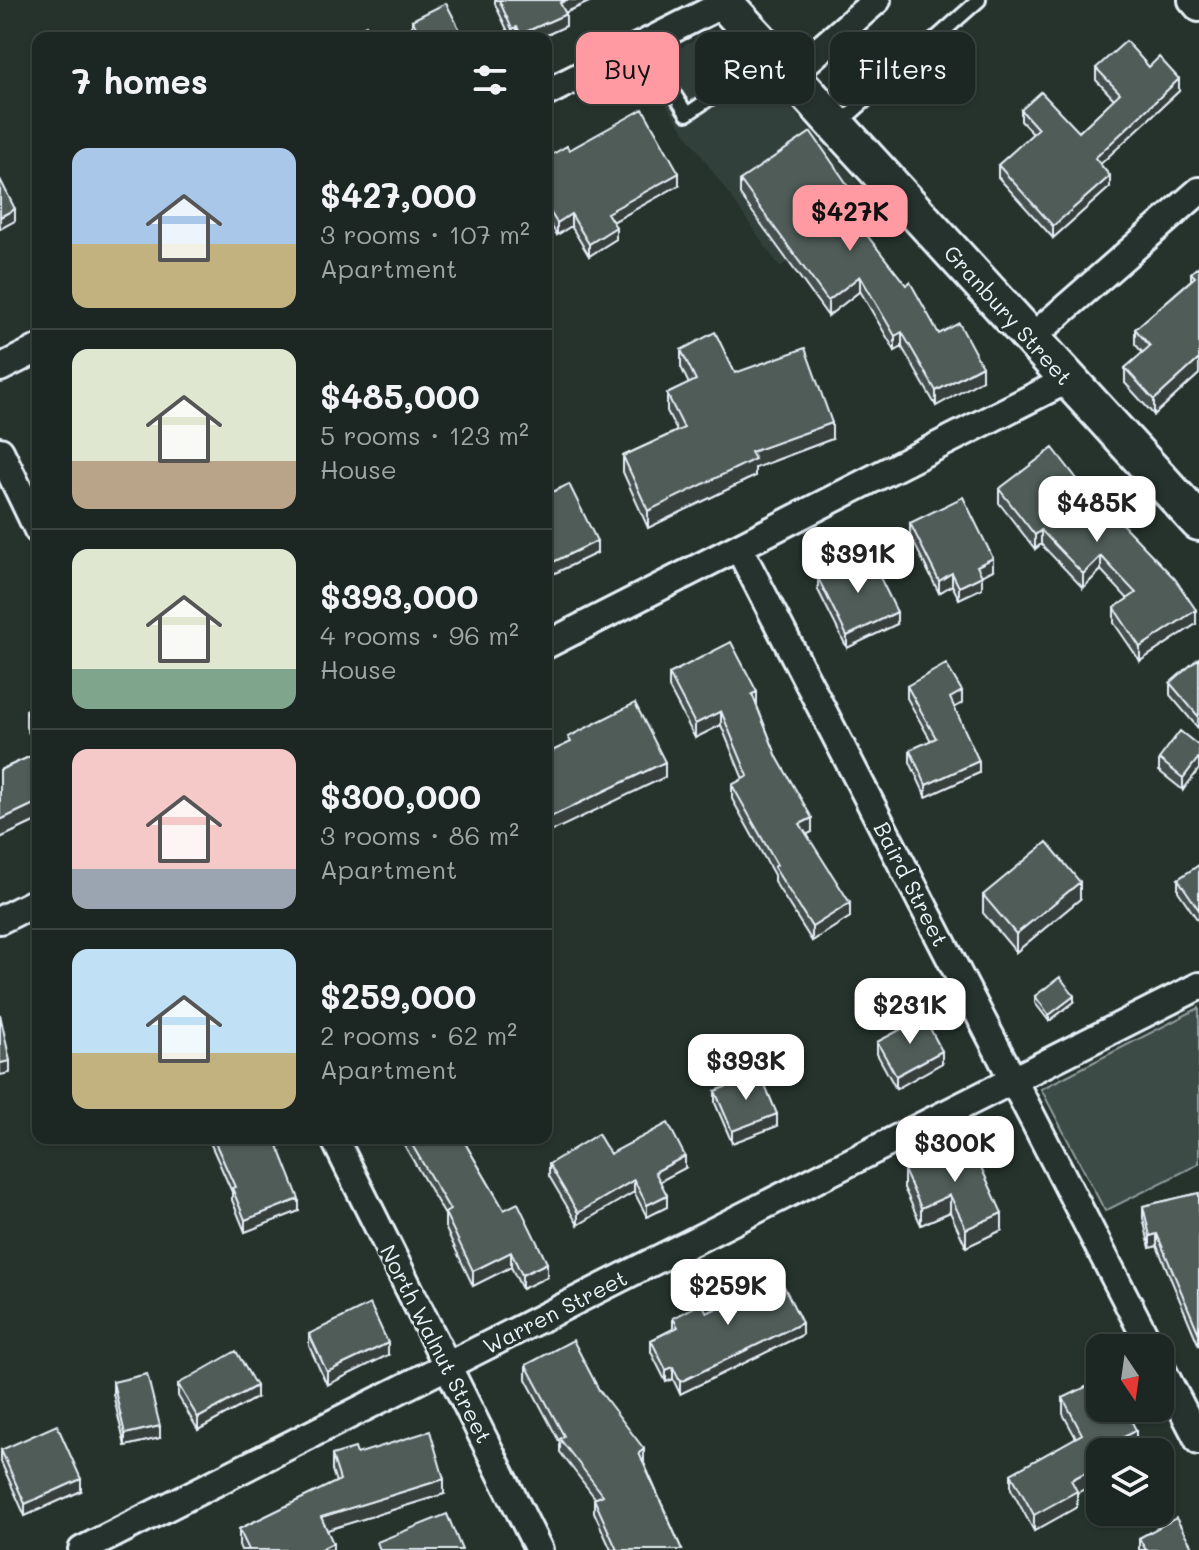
<!DOCTYPE html>
<html lang="en">
<head>
<meta charset="utf-8">
<style>
  body { margin:0; font-family:Mali,sans-serif; background:#252e2a; color:#f1f3f6; height:100vh; display:flex; flex-direction:column; font-size:30px; white-space:nowrap }
  * { box-sizing:border-box; margin:0 }
  p { font-size:26px; color:#a0a5a5 }
  .icon { flex:none; width:44px; height:44px; fill:none; stroke:currentColor; stroke-width:2; stroke-linecap:round; stroke-linejoin:round }
  .map { position:relative; flex:1; overflow:hidden }
  .drawer { position:absolute; left:32px; top:32px; width:520px; height:1112px; display:flex; flex-direction:column; background:#1c2622; border-radius:16px; box-shadow:0 2px 6px #0004,0 0 0 2px #3a4340 }
  .drawer>* { flex:none }
  .hud { position:absolute; left:576px; top:32px; width:502px; height:72px; display:flex; gap:16px }
  .needle { width:52px; rotate:167deg }
  .controls { position:absolute; left:1086px; top:1334px; display:grid; gap:16px }
  .controls a { display:grid; place-items:center; width:88px; height:88px; border-radius:16px; background:#1c2622; box-shadow:0 2px 6px #0004,0 0 0 2px #3a4340; font-size:40px }
  .price { position:absolute; translate:-50% -68px; padding:0 18px; border-radius:16px; background:#fff; color:#222; font-size:26px; line-height:52px; filter:drop-shadow(0 2px 4px #0008) }
  .price::after { content:''; position:absolute; left:50%; top:48px; width:24px; height:18px; margin-left:-12px; background:inherit; clip-path:polygon(0 0,100% 0,50% 100%) }
  .price.selected { background:#ff9aa2; color:#111 }
  ul { padding:0; list-style:none }
  li { display:flex; align-items:center; gap:24px; height:200px; padding:0 40px }
  li+li { border-top:2px solid #3a4340 }
  li span { display:grid; place-items:center; flex:none; width:224px; height:160px; border-radius:16px; color:#555 }
  li>.icon { margin-inline-start:auto }
  span .icon { width:96px; height:96px; fill:#fffc; stroke-width:1 }
  li b { font-size:34px }
  h2 { display:flex; justify-content:space-between; align-items:center; height:96px; padding:0 40px; font-size:34px }
  .pill { padding:0 28px; border-radius:16px; background:#1c2622; box-shadow:0 2px 6px #0004,0 0 0 2px #3a4340; font-size:28px; line-height:72px }
  .pill.selected { background:#ff9aa2; color:#111 }
  .map>svg:first-child { display:block }
  .built { fill:#333f3a }
  .green { fill:#3e4b47; stroke:#939ea0; stroke-width:2 }
  .lines { fill:none; stroke-linecap:round; stroke-linejoin:round }
  .lane-casing { stroke:#e8f1f8; stroke-width:18 }
  .street-casing { stroke:#e8f1f8; stroke-width:32 }
  .secondary-casing { stroke:#e8f1f8; stroke-width:42 }
  .lane { stroke:#26332d; stroke-width:12 }
  .street { stroke:#26332d; stroke-width:26 }
  .secondary { stroke:#26332d; stroke-width:36 }
  .wall { fill:#454f4d; stroke:#e8f1f8; stroke-width:2 }
  .shaded-wall { fill:#38403e; stroke:#e8f1f8; stroke-width:2 }
  .building { fill:#505c59; stroke:#e8f1f8; stroke-width:2 }
  .labels { text-anchor:middle; stroke-width:6; stroke-linejoin:round; paint-order:stroke }
  .street-label { font-size:22px; fill:#e8f1f8; stroke:#26332d }
</style>
</head>
<body>
<div class="map">
<svg width="1199" height="1550" viewBox="0 0 1199 1550">
  <rect width="100%" height="100%" fill="#26332d"/>
  <filter id="ink" filterUnits="userSpaceOnUse"><feTurbulence type="fractalNoise" baseFrequency=".0125" numOctaves="2"/><feDisplacementMap in="SourceGraphic" scale="16" xChannelSelector="R" yChannelSelector="G"/><feConvolveMatrix kernelMatrix="1 2 1 2 8 2 1 2 1" color-interpolation-filters="sRGB"/></filter>
  <g filter="url(#ink)">
    <path class="built" d="M712 31 729 40 876 202 780 267 640 68Z"/>
    <path class="green" d="M1199 1008V1164L1105 1211 1041 1089Z"/>
    <g class="lines">
      <defs>
        <path id="lane" d="M642 45 687 114 771 57
          M839 124 979 0"/>
        <path id="street" d="M1192 0 1199 8
          M791 75 877 0
          M546 93 725 3
          M1029 340 1199 191
          M0 368 38 349
          M0 451 38 530
          M739 548 1151 1348
          M546 645 1067 380
          M0 920 38 901
          M334 1138 539 1550
          M1160 1366 1199 1441
          M82 1550 1199 986"/>
        <path id="secondary" d="M722 0 1199 522"/>
      </defs>
      <use href="#lane" class="lane-casing"/>
      <use href="#street" class="street-casing"/>
      <use href="#secondary" class="secondary-casing"/>
      <use href="#lane" class="lane"/>
      <use href="#street" class="street"/>
      <use href="#secondary" class="secondary"/>
    </g>
    <path class="wall" d="M495 0H593L565 13 566 26 540 38H511L495 4Z
      M412 20 462 38H415L412 32Z
      M1149 67 1179 91 1100 164 1110 187 1053 238 998 177V165L1033 134 1021 121V110L1079 132 1114 99 1096 80V68Z
      M569 150 679 185 613 222 616 239 589 256 571 226 557 235 546 217V158Z
      M740 180 856 212 851 215 939 334 982 380 936 406 902 347 895 351 860 291 828 316 740 195Z
      M1199 266V374L1154 415 1125 383V368L1143 353 1135 344V329L1191 280V273Z
      M681 350 735 373 832 439 755 468V476L648 528 623 472V456L677 431 667 411V394L689 384 681 367Z
      M999 489 1095 502 1196 624 1140 661 1114 623V608L1128 599 1101 570 1083 588 1041 544 1035 549 999 503Z
      M546 495 597 553 551 575 546 564Z
      M910 523 993 570 982 576V588L959 599 952 585 939 593 910 535Z
      M818 578 897 624 847 648 818 590Z
      M1199 658 1198 728 1170 695V683Z
      M669 674 757 706 777 757 812 832 807 834 850 917 812 941 774 881V875L732 799V785L743 779 721 725 695 738 669 688Z
      M907 686 962 703 954 707 979 773 926 797 910 762V750L931 741 907 698Z
      M38 704V820L0 838V770L38 753 26 727V710Z
      M1199 746 1183 790 1159 771V759Z
      M1199 865V922L1178 891V879Z
      M983 895 1080 899 1016 952 983 913Z
      M1035 996 1074 1002 1049 1021 1035 1003Z
      M877 1042 942 1063 896 1089 877 1054Z
      M715 1091 777 1126 732 1143 715 1103Z
      M208 1138H283V1141L277 1144 299 1211 245 1232 232 1200V1192Z
      M400 1138H462L504 1210 547 1277 522 1289 511 1267 473 1286 445 1227V1215Z
      M969 1141 1002 1230 966 1247 950 1212 921 1225 904 1188V1170Z
      M610 1154 685 1168 660 1181 667 1207 647 1217 634 1192 578 1225 549 1176V1164Z
      M1199 1193V1346L1157 1246 1150 1248 1143 1218V1206Z
      M742 1279 802 1335 680 1394 673 1379 666 1382 651 1352V1340L673 1329V1318L707 1313 744 1295 742 1291Z
      M309 1334 388 1355 327 1385 309 1346Z
      M526 1365 599 1390 644 1463 682 1550H611L594 1512V1499L595 1498 560 1452V1443L526 1379Z
      M113 1382 160 1438 125 1446 113 1394Z
      M178 1384 256 1398 198 1430 178 1396Z
      M1063 1398 1136 1446 1100 1452 1077 1493V1507L1034 1531 1011 1489V1474L1076 1438 1063 1414Z
      M1 1450 81 1491 25 1516 1 1462Z
      M357 1454 444 1494 327 1530 333 1550H241L239 1545V1529L336 1482 332 1470V1455Z
      M1139 1538 1194 1550H1139Z"/>
    <path class="shaded-wall" d="M566 0H593L560 15V3Z
      M566 14V26L540 38H521V34Z
      M517 27V38H512V29Z
      M1179 79V91L1095 169V158Z
      M679 173V185L607 225V213Z
      M1110 176V187L1053 238V226Z
      M856 197V212L844 221V206Z
      M15 209V221L0 229V217Z
      M571 214V226L557 235V223Z
      M616 227V239L589 256V244Z
      M860 276V291L828 316V301Z
      M902 332V347L895 351V336Z
      M1199 359V374L1154 415V400Z
      M982 366V380L936 406V391Z
      M832 423V439L755 468V476L648 528V511L751 452Z
      M1041 530V544L1035 549V535Z
      M597 541V553L551 575V563Z
      M1101 556V570L1083 588V574Z
      M993 558V570L977 578V566Z
      M952 573V585L939 593V581Z
      M982 576V588L959 599V587Z
      M1196 610V624L1140 661V647Z
      M897 612V624L847 648V636Z
      M962 691V703L950 710V698Z
      M757 692V706L752 694Z
      M721 711V725L695 738V724Z
      M1199 757V769L1183 790V778Z
      M979 761V773L926 797V785Z
      M665 762V777L546 834V819Z
      M38 802V820L0 838V820Z
      M812 818V832L800 838V824Z
      M1080 882V899L1016 952V934Z
      M850 903V917L812 941V927Z
      M1074 996V1002L1049 1021V1015Z
      M942 1051V1063L896 1089V1076Z
      M10 1061V1073L0 1075V1063Z
      M777 1114V1126L732 1143V1131Z
      M273 1138H283V1141L273 1146Z
      M685 1156V1168L655 1184V1172Z
      M634 1180V1192L578 1225V1213Z
      M667 1195V1207L647 1217V1205Z
      M950 1195V1212L921 1225V1208Z
      M299 1199V1211L245 1232V1220Z
      M1002 1213V1230L966 1247V1229Z
      M1157 1234V1246L1150 1248V1236Z
      M511 1252V1267L473 1286V1271Z
      M547 1263V1277L522 1289V1275Z
      M802 1323V1335L680 1394V1382Z
      M388 1343V1355L327 1385V1372Z
      M673 1367V1379L666 1382V1370Z
      M256 1386V1398L198 1430V1418Z
      M160 1426V1438L125 1446V1434Z
      M1136 1430V1446L1125 1452H1101V1450Z
      M644 1449V1463L639 1467V1453Z
      M1100 1465V1481L1077 1493V1507L1034 1531V1515L1071 1480Z
      M81 1479V1491L25 1516V1504Z
      M444 1479V1494L321 1532V1517Z
      M333 1543V1550H319Z"/>
    <path class="building" d="M499 0H566L560 3 566 14 521 34 517 27 512 29Z
      M446 3 462 34 454 38H422L412 20Z
      M366 25 373 38H339Z
      M325 31 328 38H310Z
      M1126 41 1149 67 1159 57 1179 79 1095 158 1110 176 1053 226 998 165 1038 129 1021 110 1041 92 1079 132 1120 93 1096 68Z
      M643 109 679 173 607 213 616 227 589 244 571 214 557 223 546 205V158L567 146 569 150Z
      M811 132 856 197 844 206 906 285 910 282 939 334 959 323 982 366 936 391 902 332 895 336 860 276 828 301 740 180Z
      M0 179 15 209 0 217Z
      M1199 266V359L1154 400 1125 368 1150 346 1135 329 1195 277 1191 273Z
      M715 332 735 373 805 348 832 423 751 452 755 459 648 511 623 456 684 428 667 394 696 380 681 350Z
      M1053 448 1095 502 1098 499 1175 579 1196 610 1140 647 1114 608 1136 593 1101 556 1083 574 1041 530 1035 535 999 489Z
      M569 484 597 541 551 563 546 552V495Z
      M963 497 993 558 977 566 982 576 959 587 952 573 939 581 910 523Z
      M868 553 897 612 847 636 818 578Z
      M731 642 757 692 752 694 777 757 812 818 800 824 850 903 812 927 774 867 777 865 732 785 748 776 721 711 695 724 669 674Z
      M1199 658V715L1198 716 1170 683Z
      M946 664 962 691 950 698 979 761 926 785 910 750 936 738 907 686Z
      M635 703 665 762 546 819V754L571 742 568 737Z
      M38 704V736L26 710Z
      M1180 731 1199 746V757L1183 778 1159 759Z
      M38 753V802L0 820V770Z
      M1047 842 1080 882 1016 934 983 895Z
      M1199 865V910L1178 879Z
      M1060 977 1074 996 1049 1015 1035 996Z
      M0 1014 10 1061 0 1063Z
      M924 1017 942 1051 896 1076 877 1042Z
      M760 1073 777 1114 732 1131 715 1091Z
      M668 1123 685 1156 655 1172 667 1195 647 1205 634 1180 578 1213 549 1164 598 1134 610 1154Z
      M213 1138H275L299 1199 245 1220 232 1188 235 1187Z
      M408 1138H462L504 1210 518 1203 547 1263 522 1275 511 1252 473 1271 445 1213 450 1210Z
      M969 1141 1002 1213 966 1229 950 1195 921 1208 904 1170Z
      M1199 1193V1334L1157 1234 1150 1236 1143 1206Z
      M773 1264 802 1323 680 1382 673 1367 666 1370 651 1340 678 1327 673 1318 702 1303 707 1313 749 1293 742 1279Z
      M370 1304 388 1343 327 1372 309 1334Z
      M573 1340 599 1390 644 1449 639 1453 682 1550H617L594 1499 603 1495 560 1439 564 1436 526 1365Z
      M236 1351 256 1386 198 1418 178 1384Z
      M147 1374 160 1426 125 1434 113 1382Z
      M1100 1380V1408H1125L1136 1430 1101 1450 1102 1452H1100V1465L1071 1480 1077 1491 1034 1515 1011 1474 1082 1434 1063 1398Z
      M57 1425 81 1479 25 1504 1 1450Z
      M430 1431 444 1479 321 1517 333 1543 319 1550H249L239 1529 340 1480 332 1455 355 1448 357 1454Z
      M447 1514 462 1550H380L377 1542Z
      M1176 1518 1194 1550H1146L1139 1538Z"/>
  </g>
  <g class="labels">
    <g class="street-label">
      <text transform="translate(1008 315) rotate(48)" y="8">Granbury Street</text>
      <text transform="translate(911 884) rotate(63)" y="8">Baird Street</text>
      <text transform="translate(555 1312) rotate(-27)" y="8">Warren Street</text>
      <text transform="translate(436 1344) rotate(63)" y="8">North Walnut Street</text>
    </g>
  </g>
</svg>
<div class="controls">
<a><svg class="needle" viewBox="-14 -14 28 28"><path d="M0-13l5 13h-10z" fill="#e53935"/><path d="M0 13l5-13h-10z" fill="#a0a5a5"/></svg></a>
<a><svg class="icon" aria-label="layers" viewBox="0 0 24 24"><path d="M12 4l9 5-9 5-9-5zM3 14l9 5 9-5"/></svg></a>
</div>
<b class="price selected" style="left:850px;top:253px">$427K</b>
<b class="price" style="left:1097px;top:544px">$485K</b>
<b class="price" style="left:858px;top:595px">$391K</b>
<b class="price" style="left:910px;top:1046px">$231K</b>
<b class="price" style="left:746px;top:1102px">$393K</b>
<b class="price" style="left:955px;top:1184px">$300K</b>
<b class="price" style="left:728px;top:1327px">$259K</b>
<div class="hud">
<a class="pill selected">Buy</a>
<a class="pill">Rent</a>
<a class="pill">Filters</a>
</div>
<section class="drawer">
<h2>7 homes<svg class="icon" aria-label="filters" viewBox="0 0 24 24"><path d="M4 7h16M4 17h16"/><circle cx="9" cy="7" r="2"/><circle cx="15" cy="17" r="2"/></svg></h2>
<ul>
<li><span style="background:linear-gradient(#a9c7e8 60%,#c2b280 0)"><svg class="icon" aria-label="home" viewBox="0 0 24 24"><path d="M3 11l9-7 9 7M6 9v11h12V9"/></svg></span><div><b>$427,000</b><p>3 rooms · 107 m²</p><p>Apartment</p></div></li>
<li><span style="background:linear-gradient(#dfe7d0 70%,#b9a48a 0)"><svg class="icon" aria-label="home" viewBox="0 0 24 24"><path d="M3 11l9-7 9 7M6 9v11h12V9"/></svg></span><div><b>$485,000</b><p>5 rooms · 123 m²</p><p>House</p></div></li>
<li><span style="background:linear-gradient(#dfe7d0 75%,#7fa58c 0)"><svg class="icon" aria-label="home" viewBox="0 0 24 24"><path d="M3 11l9-7 9 7M6 9v11h12V9"/></svg></span><div><b>$393,000</b><p>4 rooms · 96 m²</p><p>House</p></div></li>
<li><span style="background:linear-gradient(#f6c9c9 75%,#9aa5b1 0)"><svg class="icon" aria-label="home" viewBox="0 0 24 24"><path d="M3 11l9-7 9 7M6 9v11h12V9"/></svg></span><div><b>$300,000</b><p>3 rooms · 86 m²</p><p>Apartment</p></div></li>
<li><span style="background:linear-gradient(#bfe0f5 65%,#c2b280 0)"><svg class="icon" aria-label="home" viewBox="0 0 24 24"><path d="M3 11l9-7 9 7M6 9v11h12V9"/></svg></span><div><b>$259,000</b><p>2 rooms · 62 m²</p><p>Apartment</p></div></li>
</ul>
</section>
</div>
</body>
</html>
